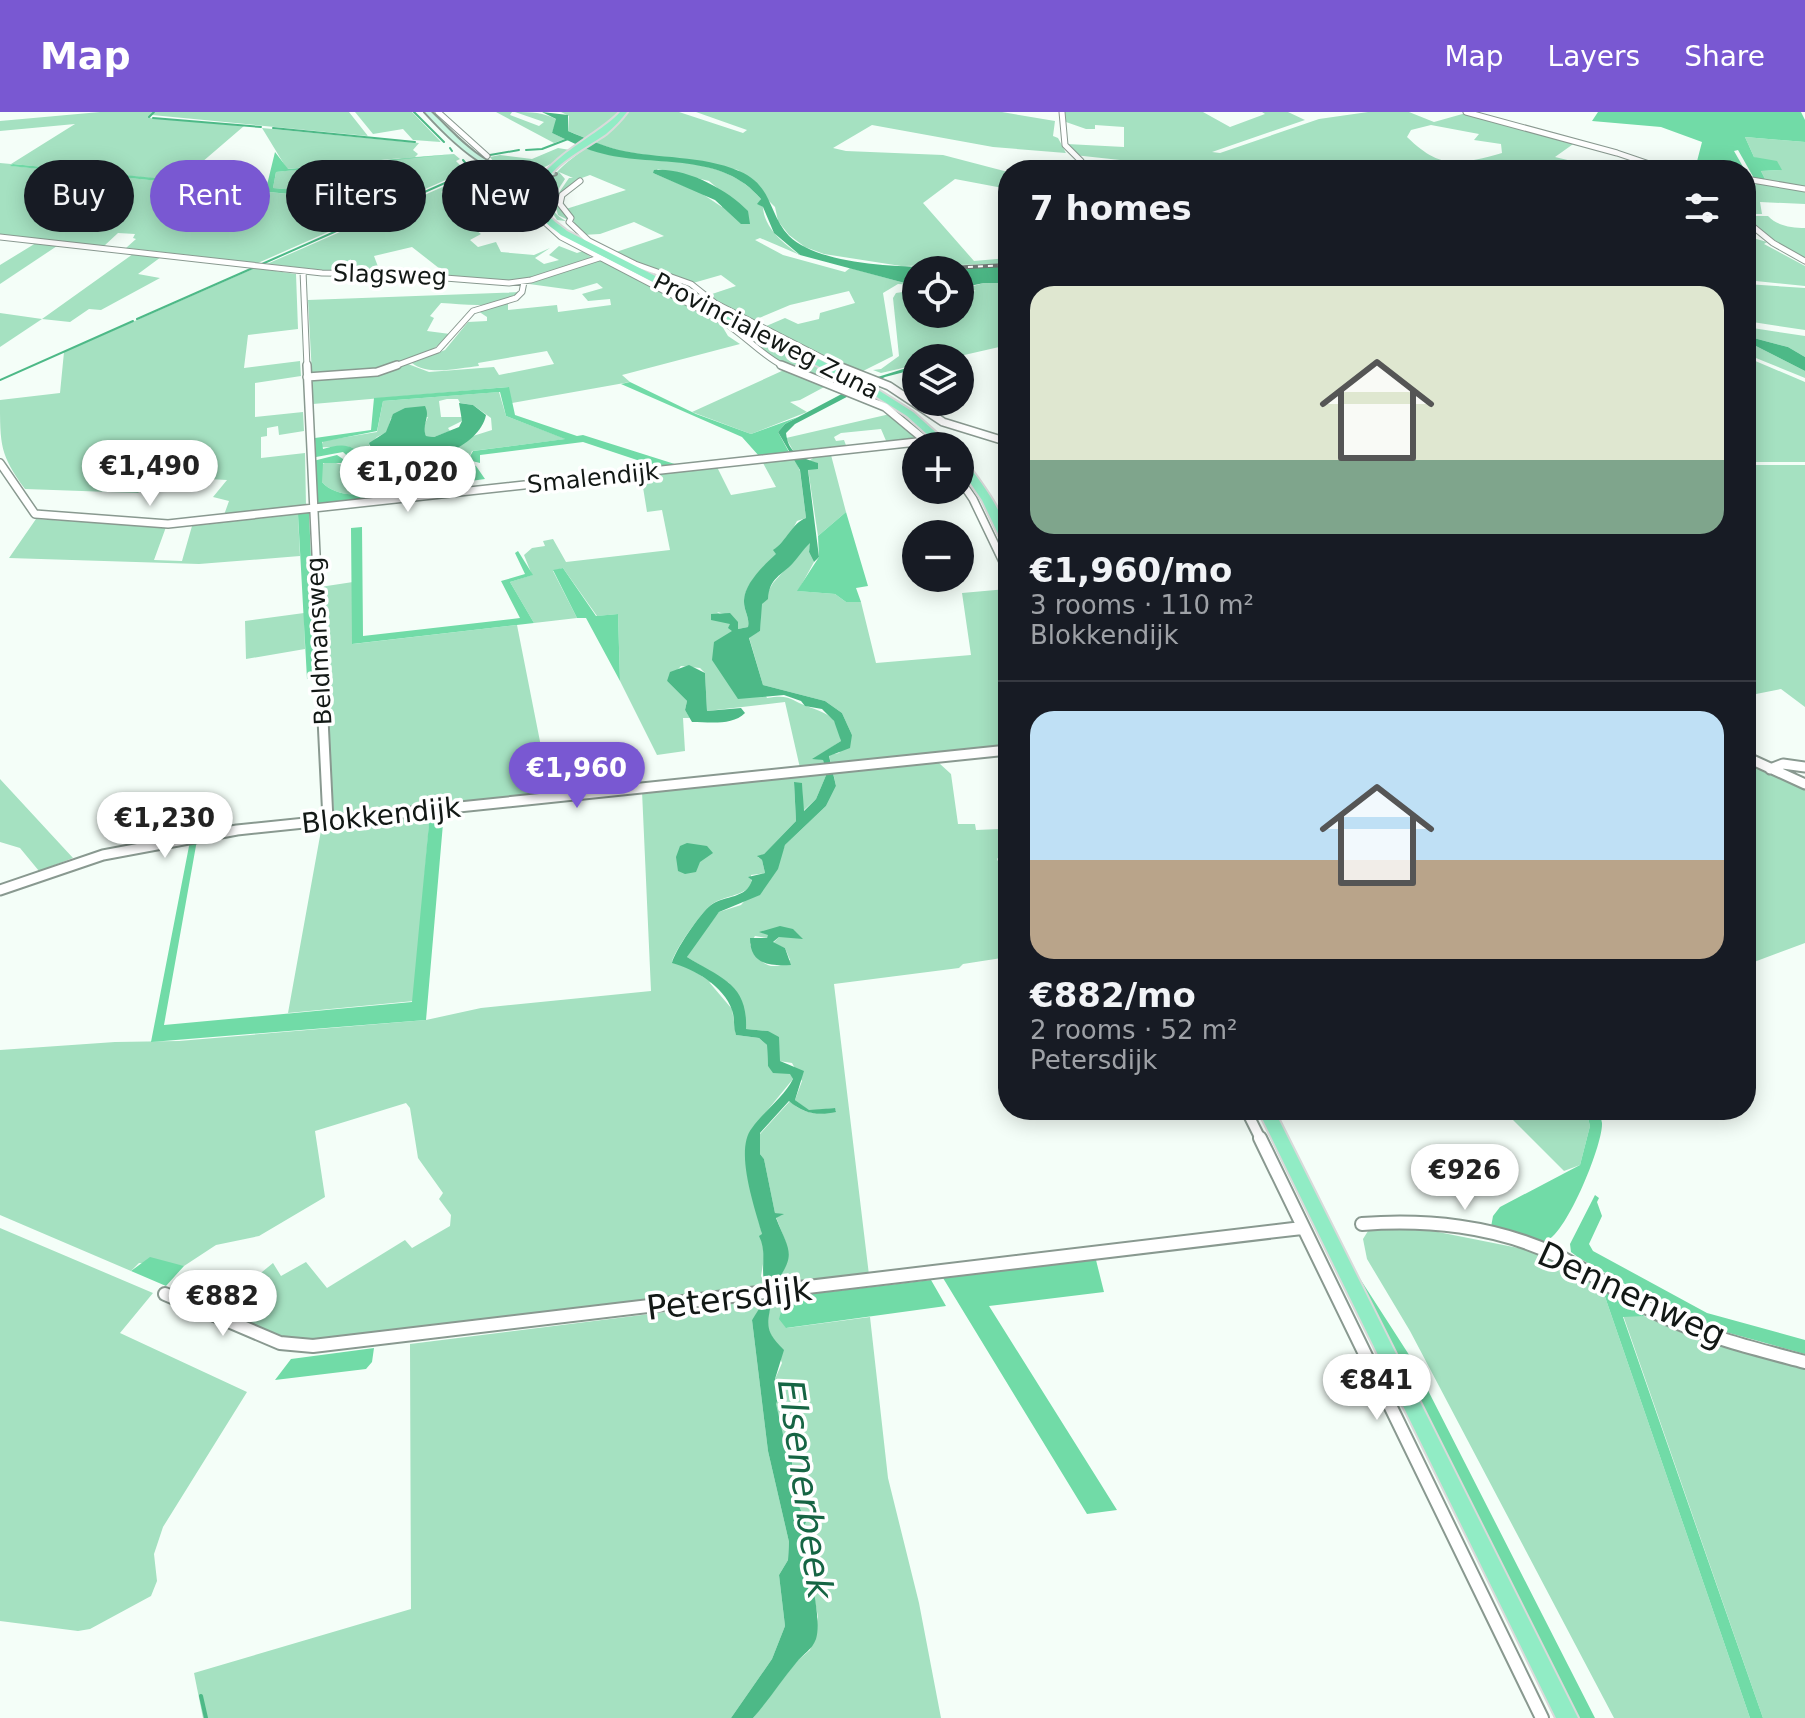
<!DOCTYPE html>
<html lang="en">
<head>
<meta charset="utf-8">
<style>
  body { margin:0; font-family:"DejaVu Sans",sans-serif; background:#20242c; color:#f1f3f6; height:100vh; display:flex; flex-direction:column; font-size:30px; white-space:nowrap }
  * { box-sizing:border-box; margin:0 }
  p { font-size:26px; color:#9ea1a6 }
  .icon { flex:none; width:44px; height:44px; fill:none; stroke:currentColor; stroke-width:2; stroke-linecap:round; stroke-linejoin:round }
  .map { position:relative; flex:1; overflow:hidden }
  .drawer { position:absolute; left:998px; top:48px; width:758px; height:960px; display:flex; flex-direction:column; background:#171b24; border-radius:32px; box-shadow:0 4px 20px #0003 }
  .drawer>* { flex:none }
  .banner { position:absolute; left:24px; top:48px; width:760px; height:72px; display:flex; gap:16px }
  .tools { position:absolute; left:902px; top:144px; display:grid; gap:16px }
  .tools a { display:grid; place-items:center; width:72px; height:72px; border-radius:50%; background:#171b24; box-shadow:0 4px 20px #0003; font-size:40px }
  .price { position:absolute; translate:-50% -68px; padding:0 18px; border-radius:28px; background:#fff; color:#222; font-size:26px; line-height:52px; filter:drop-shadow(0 2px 4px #0008) }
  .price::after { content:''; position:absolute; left:50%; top:48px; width:24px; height:18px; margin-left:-12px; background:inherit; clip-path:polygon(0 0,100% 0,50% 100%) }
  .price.current { background:#7958d2; color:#fff }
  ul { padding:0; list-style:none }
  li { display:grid; align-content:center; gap:16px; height:424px; padding:0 32px }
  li+li { border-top:2px solid #363941 }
  li span { display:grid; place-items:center; height:248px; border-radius:24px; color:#555 }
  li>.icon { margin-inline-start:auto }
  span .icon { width:144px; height:144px; fill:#fffc; stroke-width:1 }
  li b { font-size:34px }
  h2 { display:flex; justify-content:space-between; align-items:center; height:96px; padding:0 32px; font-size:34px }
  .tag { padding:0 28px; border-radius:36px; background:#171b24; box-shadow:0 4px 20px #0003; font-size:28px; line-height:72px }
  .tag.current { background:#7958d2; color:#fff }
  header { display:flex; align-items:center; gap:48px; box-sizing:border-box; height:112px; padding:0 40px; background:#7958d2; color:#fff }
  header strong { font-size:38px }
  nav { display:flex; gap:44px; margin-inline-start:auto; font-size:28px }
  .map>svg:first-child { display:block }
  .green { fill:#a5e1c1; fill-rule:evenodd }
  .forest { fill:#71dba7 }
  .water { fill:#4db987 }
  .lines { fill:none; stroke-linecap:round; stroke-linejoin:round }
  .stream-far1 { stroke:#4db987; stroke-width:2 }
  .stream { stroke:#4db987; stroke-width:4 }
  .minor-far3-casing { stroke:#899990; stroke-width:7 }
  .minor-far2-casing { stroke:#899990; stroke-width:10 }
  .minor-far1-casing { stroke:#899990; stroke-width:13 }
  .minor-casing { stroke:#899990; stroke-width:16 }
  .secondary-casing { stroke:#899990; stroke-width:4 }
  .primary-casing { stroke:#d9dada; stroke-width:4 }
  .minor-far3 { stroke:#fff; stroke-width:5 }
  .minor-far2 { stroke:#fff; stroke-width:7 }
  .minor-far1 { stroke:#fff; stroke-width:9 }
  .minor { stroke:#fff; stroke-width:12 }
  .secondary { fill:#c8f6e2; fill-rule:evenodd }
  .primary { fill:#91ecc5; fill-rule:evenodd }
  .rail-casing { stroke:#707874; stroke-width:4 }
  .rail { stroke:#fff; stroke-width:2; stroke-dasharray:5; stroke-linecap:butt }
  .labels { text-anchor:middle; stroke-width:7; stroke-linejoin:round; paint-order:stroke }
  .far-street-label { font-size:24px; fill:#121815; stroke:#fff }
  .street-label { font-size:28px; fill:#121815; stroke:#fff }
  .near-street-label { font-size:34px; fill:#121815; stroke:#fff }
  .near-water-label { font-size:36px; font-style:italic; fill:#166544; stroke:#fff }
</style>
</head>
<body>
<header>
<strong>Map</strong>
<nav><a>Map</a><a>Layers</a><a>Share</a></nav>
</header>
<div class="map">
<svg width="1805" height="1606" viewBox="0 0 1805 1606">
  <rect width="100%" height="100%" fill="#f4fef8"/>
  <path class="green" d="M100 0H349L368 24 152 3 150 6 244 14 180 69 13 52 12 54 298 83 296 78 273 76 276 60 402 46 287 57 262 16 419 31 413 38 418 42 415 45 454 42 460 47 456 49 466 59 258 151 126 136 136 127 133 126 135 122 118 121 104 134 0 123V51L11 52 75 12 0 19V9Z
    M355 0H412L441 30 413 28 403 17 373 22Z
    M496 0H512L510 3 539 14 544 10 515 0C531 0 544 0 557 8L552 21 565 27 554 31Z
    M561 0H620L590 28 568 19 569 4Z
    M627 0H679L743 21 747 18 696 0H1002L1055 9 1053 24 1058 26 1066 41 993 35 872 13 833 36 846 39 943 43 1008 60V77L955 67 923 91 974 149 1008 146V152L901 154 824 142 805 135 789 123 778 109 775 95 738 58 621 39 595 31 616 14Z
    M1065 0H1203L1230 15 1265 2 1262 0H1288L1305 8 1212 40 1220 41 1319 7 1368 0H1409L1434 10 1466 1 1491 10 1576 30 1555 45 1609 58H1119L1120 48 1074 43 1067 32 1124 35V15L1095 13V17H1086L1066 10ZM1431 13 1479 22 1474 28 1501 32 1502 41C1458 53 1441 58 1407 25L1411 18Z
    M1745 25 1805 30V76L1766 69 1761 59 1781 58 1754 45Z
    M558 36 570 38C538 66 518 64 481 46L493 49 490 45 500 43 532 47Z
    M586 36C642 56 719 36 761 87L758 92 763 95C764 116 784 132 800 143L760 126 755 128 783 143 845 160 850 156 912 173 898 172 883 181 893 244 859 261 764 215 785 206 798 212 819 207 820 201 855 191 849 179 790 193 752 209 718 192 709 183 736 174 721 163 693 171 651 158 616 140 664 124 634 110 600 122 582 123 566 97 626 78 590 63 579 67 559 84 568 108 558 103 554 88 569 66H573L559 60 565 67C555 83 542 97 566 109L557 108C533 73 559 56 586 36ZM658 57 709 69 722 80V95L701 81 653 61Z
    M506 60 540 65 536 85 549 112 497 64Z
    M463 66 466 70 463 72 441 80 448 83 468 81 471 84 505 78 528 98 473 116 481 122 470 128 478 135 496 130 501 140 534 143 550 136 535 146 544 152 559 148 549 143 559 134 577 141 583 139 592 146 524 168H492L449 164 412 135 374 144 380 160 332 159 267 152Z
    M1746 68 1805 78V92L1760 90 1762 102H1746Z
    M1746 104H1768C1777 114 1792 116 1805 116V147L1772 129Z
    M1746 124 1767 130 1764 132 1805 154V174L1746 168Z
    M36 131 57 134 0 172V153Z
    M133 142 161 145 138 162 160 166 101 198 89 197 70 210 42 207 0 235V201L42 207Z
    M594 149H601L719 209 728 224 740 232 622 263 630 270 512 291 508 275 313 292 312 266 383 261 408 252 429 260 494 255 499 263 554 252 547 239 478 251 479 254C459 256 428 264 412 251L445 238 468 210 487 209V205L478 199 508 190V198L557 193 558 200 611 193 610 187 588 189 582 182 603 176 597 171 573 178 529 172Z
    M255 156 296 162 298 217 248 223 244 256 300 249 301 264 255 271V305L303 300 304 319 279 323 278 314 267 316V324L261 325V346L305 341 306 394 224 403 229 389 213 385 227 368 173 365 166 375 148 373 138 381 25 377C0 343 0 333 0 288L60 281 64 240Z
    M984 171H1008V233L951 246H916V253L881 261 873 258 881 257 899 244 893 186 896 181 916 178V202H960V181L976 179 966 176Z
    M1746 172 1805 176V218L1746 209Z
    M520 180C499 199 467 192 441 191L430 204 434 206 427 219 450 222C417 260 359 261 312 263L308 188Z
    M1746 215 1805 224V245L1788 235 1746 224Z
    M1746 229 1805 259V266L1746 242Z
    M768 232 856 272 849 276 805 264 757 237Z
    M1746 245 1805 270V350H1746Z
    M784 258 828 273 800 288 790 290 807 300 751 322 692 300Z
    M499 280 506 304 566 327 472 339 468 348 462 347 456 360C438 367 424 376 408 362H374L356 352 361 350 362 342C348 329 335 337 321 335L323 329 377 320 383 289ZM447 287H458L460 291 473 293 491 306 492 318 473 324 435 349 417 350 399 357 378 352 369 334 377 325 387 320 391 306 428 305 423 316 426 324 434 325 450 319 448 316 462 309V305H441L439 289Z
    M890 302 919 327 887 331 881 317 841 321 834 325 836 329 844 328 847 336 795 342 786 326Z
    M831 343 846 400 818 424 808 357H815L817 351 809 349 816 344Z
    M795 347 800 359 806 406 797 409 789 424 774 438 777 442C765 453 743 473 744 490 744 499 750 506 748 515L738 517 725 502 717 500 730 511 767 586C790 582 790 588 809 595 829 602 837 605 841 629L815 646 823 648 825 653 800 656 785 590 707 599 705 561 700 556 681 554 667 569 687 589 685 598 690 606H683L685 639 657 643 620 569 618 502 597 504 563 456 553 459 577 506 534 511 510 470 532 463 524 443 532 436 545 434 543 429 553 427 566 450 670 438 662 398 647 400 641 363 717 355 731 383 776 375 763 351Z
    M330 349 342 353 349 351 366 364H390C381 387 337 388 322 370V352Z
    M1746 353H1805V595L1781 577 1746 584Z
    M298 402 300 444 199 452 9 446 36 407 166 415 154 448 182 449 192 414Z
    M811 429 809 440 814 450 798 479 835 482 846 490H861L876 551 971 543 962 481 1007 477 1008 634 831 652 829 643 839 641 852 623 842 601 825 589 763 573 749 525 760 519 761 492 773 471Z
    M353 470V532L517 513 550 680 334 703 320 475Z
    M304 501 305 537 246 547 245 509Z
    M1746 648 1805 676V831L1746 853Z
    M939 651 951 662 958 712H975L976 718 1000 717 1001 742 997 747 1008 771V845L963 852 959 856 834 872 869 1163 774 1174C795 1142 789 1140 776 1105L782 1103 775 1101 764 1047 760 1042V1022L790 989C803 1002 818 1004 836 999L834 996 809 999 795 988 802 969 792 951 779 949 768 919 746 917 729 871 687 845 692 835 719 800 741 793 777 753 785 733 826 694 836 674 833 660ZM769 823 801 824 779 825 773 831 785 836 790 848C771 862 758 850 750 832L755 824 767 826Z
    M827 661 816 687 803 699 802 671H794L796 709 764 742 758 745 762 748 765 761 751 763 752 773C740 785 726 783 712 792 702 799 674 839 672 850L688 855 714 872 709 870 732 897 736 923 759 926 767 933 768 954 791 962 793 967 766 1000 747 1062 762 1122 764 1146 761 1164 766 1175 304 1229 285 1226 220 1202 245 1174 273 1151 281 1164 306 1150 327 1176 405 1128 412 1136 450 1114 451 1103 439 1087 443 1081 418 1046 410 996 406 991 315 1019 325 1085 259 1124 216 1133 184 1154 139 1151 131 1159 0 1103V938L115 930 179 929 426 908 481 896 651 879 642 679Z
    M0 667 73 746 39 759 20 736 0 730Z
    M430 701 414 889 288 901 322 713Z
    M1503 998H1586L1590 1014 1580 1053 1564 1059Z
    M1413 1115 1534 1139 1602 1176 1750 1606H1614L1410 1219 1367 1147 1363 1127 1368 1119Z
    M0 1116 153 1181 120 1221 247 1280 163 1415 154 1442 157 1469 151 1484 90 1517 78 1519 0 1509Z
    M785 1185 781 1195 787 1216 870 1205 888 1366 919 1491 941 1606H753L797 1549 810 1538 818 1505 802 1421 806 1410 792 1378V1350L787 1340 775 1292 780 1281 775 1267 782 1251 766 1210 772 1191 764 1192 752 1208 768 1339 789 1430 788 1448 779 1463 785 1514 772 1547 731 1606H203L194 1561 411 1497 410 1232Z
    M1623 1203 1644 1204 1702 1228 1805 1257V1606H1763Z"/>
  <path class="forest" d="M1598 0H1801L1805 8V30L1745 25 1754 45 1777 49 1782 58 1761 59 1766 69 1755 68 1738 38 1734 39 1750 67 1746 66V58H1672L1649 50 1695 57 1702 30 1661 15 1592 9Z
    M275 40 288 57 454 42 276 60 273 76 297 78 299 83 10 54 13 52 266 77Z
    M630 270 696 302 751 322 798 305 785 312 778 320 790 342 759 344 742 325 621 272Z
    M509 275 515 303 577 324 583 323 681 354 661 356 583 330 480 343V351L468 348 473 339 565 327 506 304 500 280 383 289 377 319 322 330 323 337C338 332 354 330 363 346L356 352 343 340 316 345 315 326 371 318 374 286Z
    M337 343 349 351H323L322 370C337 388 381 387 390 364 404 365 405 369 415 372 434 377 445 369 461 362L465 351 476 354 485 367 456 371 451 380 316 395 313 349Z
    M309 400 316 565 307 567 298 402Z
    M846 400 868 474 856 476 861 490H846L835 482 797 479 819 445 818 424Z
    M362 415 363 524 520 506 501 469 525 462 515 441 518 439 533 463 510 470 534 511 352 532 351 416Z
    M563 456 596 504 618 502 620 569 586 506H577L553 458Z
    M444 700 426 908 151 930 190 729 197 728 164 913 412 890 430 701Z
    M1586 998H1598C1600 1002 1601 1006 1602 1011 1603 1033 1565 1126 1544 1130L1491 1115 1493 1104 1500 1095 1580 1053 1590 1014Z
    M1595 1083 1599 1086 1597 1090 1602 1104 1589 1132 1593 1139 1707 1201 1805 1228V1242L1711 1216 1662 1193 1579 1146 1571 1140 1570 1132Z
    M150 1145 184 1154 166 1174 131 1159Z
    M1096 1148 1104 1180 989 1194 1117 1398 1087 1402 943 1166Z
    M1355 1159 1413 1249 1595 1606H1579Z
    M931 1168 946 1194 786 1216 779 1207 785 1185Z
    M1602 1176 1639 1196 1644 1204 1623 1205 1763 1606H1750Z
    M374 1236 372 1250 366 1257 275 1268 291 1247Z"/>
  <path class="water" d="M542 0 568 3V19C585 26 602 34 619 38 658 47 702 43 739 59 773 73 768 102 789 124 828 162 956 156 1008 152V171H984L960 176V158H916V174L800 143 774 121 763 95 757 92 761 87C722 40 657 55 604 42 586 38 569 29 552 21L556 7Z
    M654 58C685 55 727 77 748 99L750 112H741L715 88 653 61Z
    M1746 224 1788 235 1805 245V259L1746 229Z
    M916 253V257L885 265 795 312 786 321C788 341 801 346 818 351V357L808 358 819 445 814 450 809 440 810 431C803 438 799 444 793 451 782 463 769 466 768 487L762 492 760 519 749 526 763 573 825 589 842 601 852 623 850 636 829 644 836 674 826 694 785 733 778 757 760 783 719 800 687 845C721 866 748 872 746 917L768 919 779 925 780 949 804 959 795 988 809 998 835 996 836 1000C818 1004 804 1002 789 989L760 1021V1042L764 1047 775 1101 784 1102 776 1106C791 1143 796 1141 773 1176H766C759 1159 768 1141 759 1124L762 1122C755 1096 734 1038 752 1016 764 999 784 985 793 967L790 962 773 961 768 954 767 933 759 926 736 923C733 914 735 906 732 898 724 874 694 857 672 851 674 840 701 800 711 793 725 783 747 787 752 768L748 765 765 761 762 748 757 744 764 742 796 709 794 670 802 671 804 699 816 687 827 661 823 648 812 647 841 629 834 609 822 597 805 594 801 589 784 583 738 587 712 548 714 530 732 519 728 516 730 512 711 508V502L730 501 738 510V517L748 515C750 506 744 499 744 490 743 473 764 453 776 442L773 438C787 429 792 411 806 406L800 358 778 320 785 312 868 268Z
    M459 291 473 293 486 303C479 337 423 351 394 358L378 352 369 331 386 320 393 302 405 296 425 294C431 306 421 312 426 324L434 325 459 315 462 309Z
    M689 553 705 561 707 599 741 596 745 601C732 614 709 610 692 610L685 598 687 589 667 569 670 560Z
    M687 731 707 734 713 741 700 750 696 760 685 762 678 759 676 745 680 734Z
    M780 814 793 817 803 827 779 825 773 830 785 836 791 853C770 854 750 853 750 826H767L768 823 759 820Z
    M772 1188C767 1213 764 1218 784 1238L775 1267 780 1281 776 1292 787 1340 792 1350V1378L806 1410 802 1421C806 1447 823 1504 816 1527 812 1538 803 1542 796 1551 781 1569 769 1588 753 1606H731L772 1547 785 1514 779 1463 788 1448 789 1430 768 1339 752 1208 764 1189Z"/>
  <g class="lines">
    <path class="stream-far1" d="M414 0 444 30
      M149 5 154 0
      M153 6 261 15
      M273 16 415 30
      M450 36 452 39
      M526 38 542 37 568 27
      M490 43 519 38
      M313 84 383 92
      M262 152 472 59 463 48
      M137 207 255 155
      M0 268 133 209"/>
    <path class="stream" d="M201 1584 206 1606"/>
    <defs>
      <path id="minor-far3" d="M438 0 487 44
        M1062 0 1065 33 1081 49
        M1466 0 1617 41 1667 58
        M501 58 494 64 561 125 722 209C745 223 761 243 785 255
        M1746 67 1805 77
        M580 69 562 83 560 92 571 106 569 110 589 129 635 152 691 172 715 191 840 255
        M1746 109 1773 131 1805 149
        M0 125 322 161 394 162 509 171 531 168 599 146
        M303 159 307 255
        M392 255 438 238 473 199 516 186 522 180 524 170"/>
      <path id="minor-far2" d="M307 253 323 589
        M781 253 885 295 932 334
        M836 253 889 274 943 310 1008 330
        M307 265 377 260 397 253
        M0 351 35 402 168 412 926 329
        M960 368 973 387 1008 460"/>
      <path id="minor-far1" d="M322 587 328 708
        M1746 645 1805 672
        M1770 657 1783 652 1805 655
        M0 778 103 743 237 718 1008 638
        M1246 998 1261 1028"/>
      <path id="minor" d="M1260 1026 1542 1606
        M1362 1112C1426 1107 1495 1114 1554 1142 1594 1161 1630 1190 1671 1208 1714 1227 1760 1238 1805 1250
        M165 1182 280 1231 313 1234 1302 1116"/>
      <path id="secondary" d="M425 0H431C455 23 479 52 513 59 527 63 543 58 556 62 504 81 457 35 425 0Z"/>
      <path id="primary" d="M620 0H627C621 8 614 15 606 22 581 40 524 63 548 103 553 109 561 114 567 119L875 276 913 300 951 334H940L907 304 869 280 561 123C555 118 546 112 542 106 510 59 596 28 620 0Z
        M960 346 964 347C982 373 1008 402 1008 435L1003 432 982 388 960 356Z
        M1258 998H1274L1578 1606H1556Z"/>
    </defs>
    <use href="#minor-far3" class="minor-far3-casing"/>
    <use href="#minor-far2" class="minor-far2-casing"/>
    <use href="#minor-far1" class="minor-far1-casing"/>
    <use href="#minor" class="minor-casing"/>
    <use href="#secondary" class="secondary-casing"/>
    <use href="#primary" class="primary-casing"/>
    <use href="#minor-far3" class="minor-far3"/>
    <use href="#minor-far2" class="minor-far2"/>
    <use href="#minor-far1" class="minor-far1"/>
    <use href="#minor" class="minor"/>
    <use href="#secondary" class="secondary"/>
    <use href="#primary" class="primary"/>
    <defs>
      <path id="rail" d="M928 157 1008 153"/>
    </defs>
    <use href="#rail" class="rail-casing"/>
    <use href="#rail" class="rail"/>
  </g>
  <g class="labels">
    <g class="far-street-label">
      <text transform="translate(390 163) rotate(2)" y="8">Slagsweg</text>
      <text transform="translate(766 224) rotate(27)" y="8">Provincialeweg Zuna</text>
      <text transform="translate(593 366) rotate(-6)" y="8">Smalendijk</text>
      <text transform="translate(319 529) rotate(-93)" y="8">Beldmansweg</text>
    </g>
    <g class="street-label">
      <text transform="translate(381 703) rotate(-6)" y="10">Blokkendijk</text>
    </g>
    <g class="near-street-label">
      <text transform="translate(1632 1182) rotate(25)" y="12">Dennenweg</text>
      <text transform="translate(729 1186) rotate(-7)" y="12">Petersdijk</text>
    </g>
    <g class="near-water-label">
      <text transform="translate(806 1377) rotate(82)" y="13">Elsenerbeek</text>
    </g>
  </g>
</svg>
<div class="tools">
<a><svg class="icon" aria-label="locate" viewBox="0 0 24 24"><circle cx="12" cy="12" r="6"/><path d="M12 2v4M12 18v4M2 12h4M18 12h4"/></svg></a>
<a><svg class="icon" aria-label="layers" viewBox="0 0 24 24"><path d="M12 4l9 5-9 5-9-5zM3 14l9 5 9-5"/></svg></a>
<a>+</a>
<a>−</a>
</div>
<b class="price" style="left:150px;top:396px">€1,490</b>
<b class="price" style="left:408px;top:402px">€1,020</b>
<b class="price current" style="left:577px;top:698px">€1,960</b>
<b class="price" style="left:165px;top:748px">€1,230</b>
<b class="price" style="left:1465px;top:1100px">€926</b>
<b class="price" style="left:223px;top:1226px">€882</b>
<b class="price" style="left:1377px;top:1310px">€841</b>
<div class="banner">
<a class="tag">Buy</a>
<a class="tag current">Rent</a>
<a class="tag">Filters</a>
<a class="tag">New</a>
</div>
<section class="drawer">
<h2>7 homes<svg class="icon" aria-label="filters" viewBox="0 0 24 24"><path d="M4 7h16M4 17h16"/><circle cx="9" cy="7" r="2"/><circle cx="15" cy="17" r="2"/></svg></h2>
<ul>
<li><span style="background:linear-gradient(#dfe7d0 70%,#7fa58c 0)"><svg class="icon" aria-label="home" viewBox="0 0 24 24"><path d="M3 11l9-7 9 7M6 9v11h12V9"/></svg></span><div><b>€1,960/mo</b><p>3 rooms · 110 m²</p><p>Blokkendijk</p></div></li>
<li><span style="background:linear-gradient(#bfe0f5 60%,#b9a48a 0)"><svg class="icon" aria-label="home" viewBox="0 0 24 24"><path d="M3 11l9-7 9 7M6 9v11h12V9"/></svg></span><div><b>€882/mo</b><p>2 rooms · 52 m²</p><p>Petersdijk</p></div></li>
</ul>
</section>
</div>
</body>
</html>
